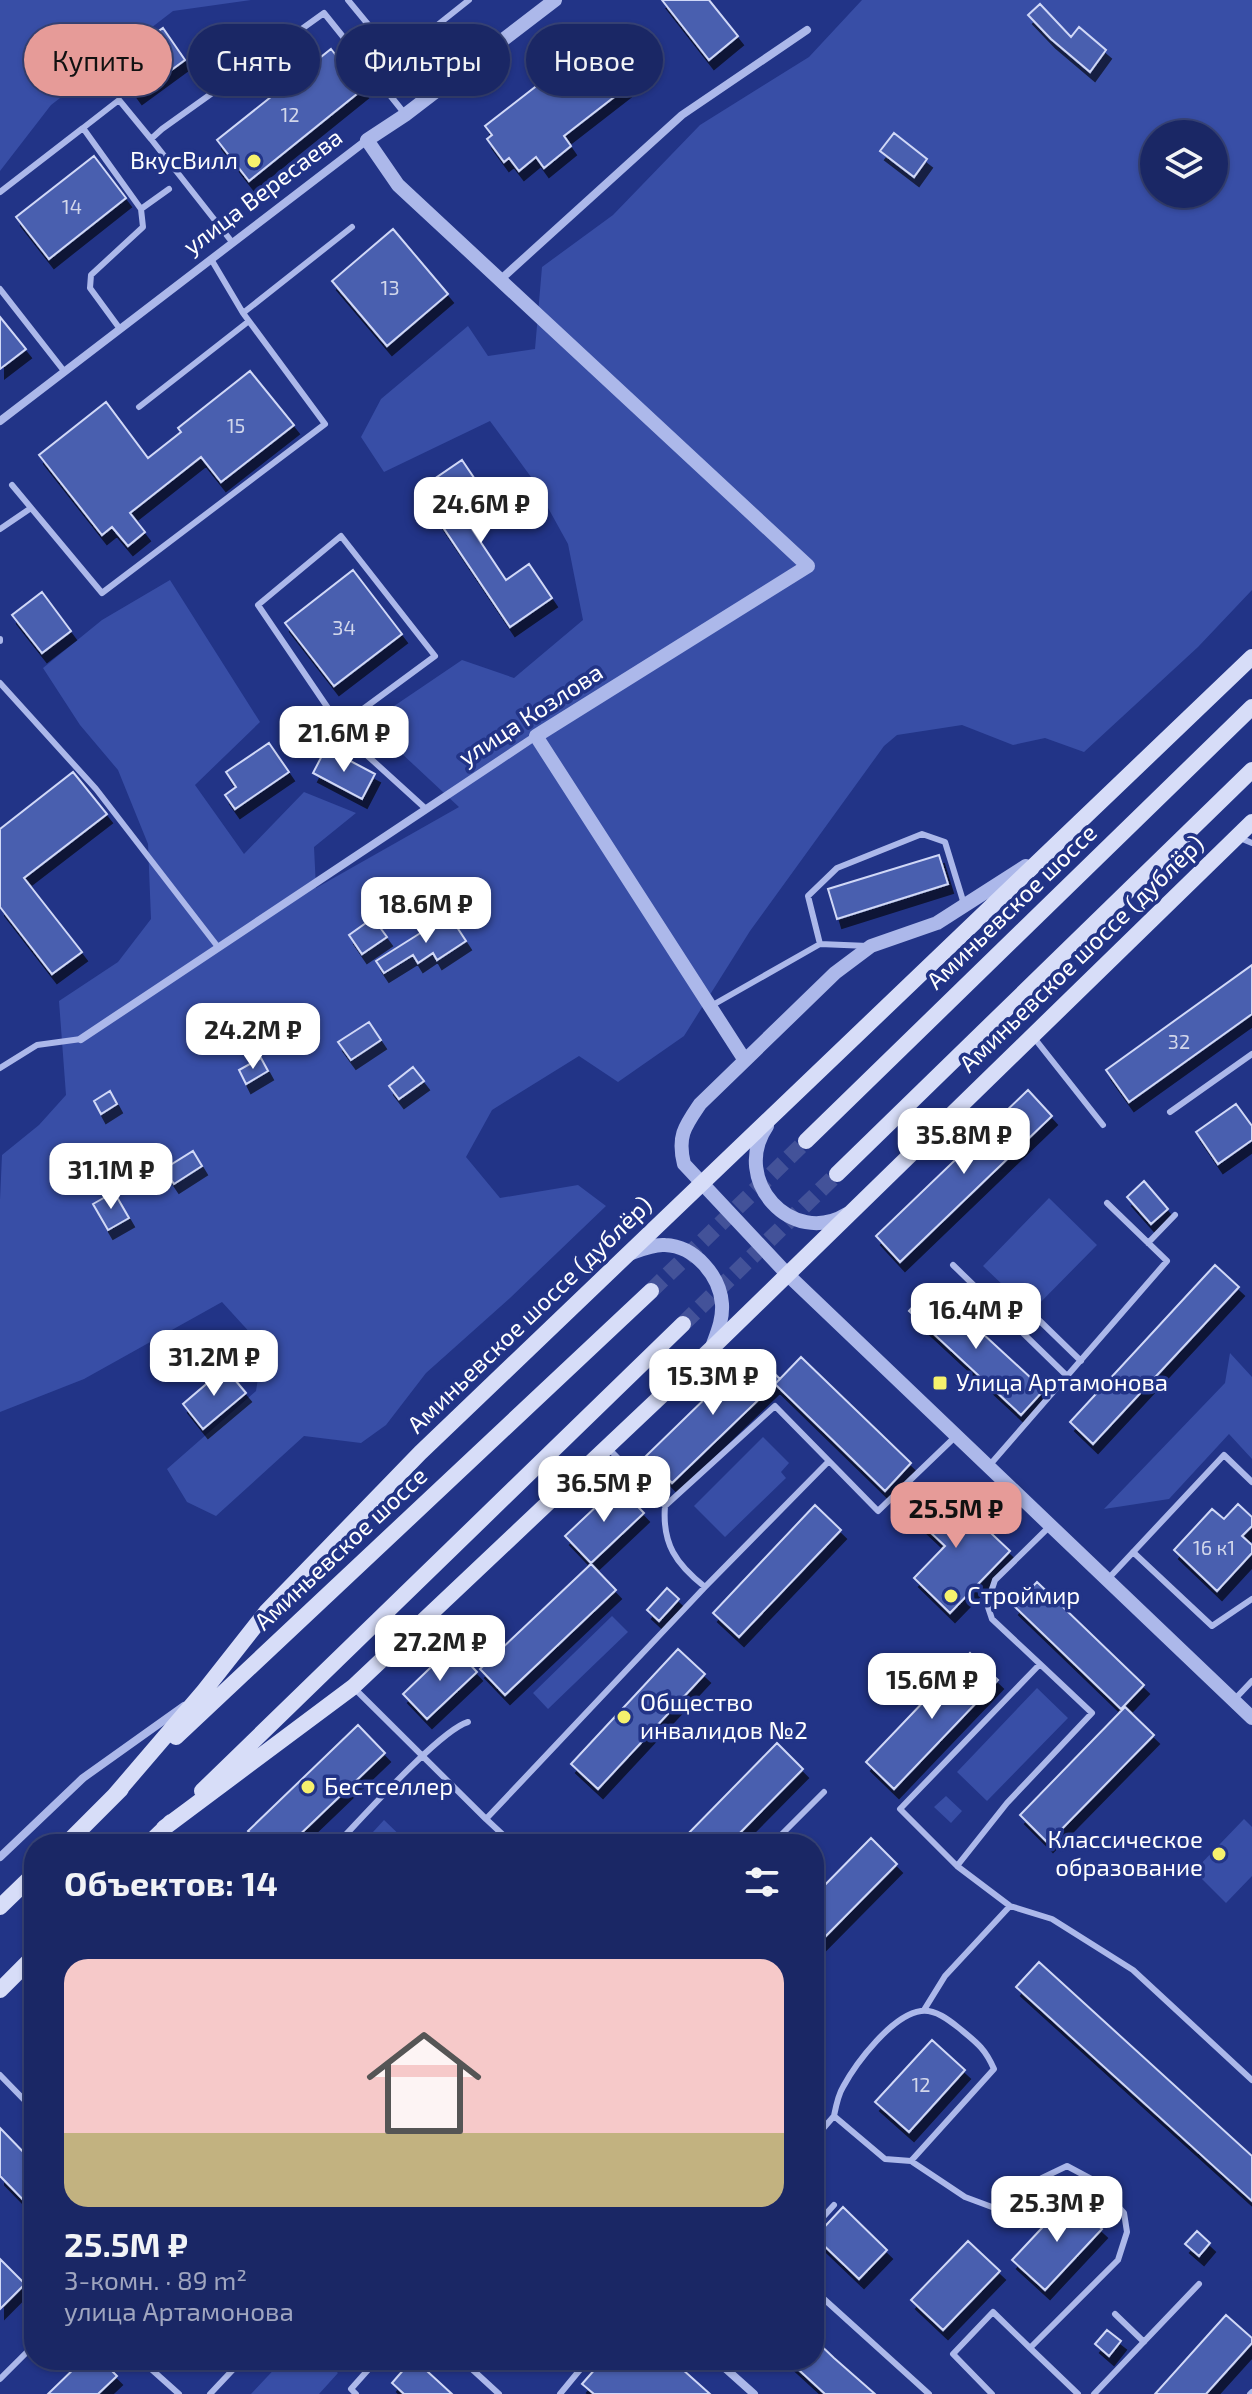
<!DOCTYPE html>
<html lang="ru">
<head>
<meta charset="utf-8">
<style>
  body { margin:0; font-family:"Exo 2",sans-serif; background:#232f6b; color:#f1f3f6; height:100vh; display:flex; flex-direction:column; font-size:30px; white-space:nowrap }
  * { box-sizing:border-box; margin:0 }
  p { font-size:26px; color:#9fa5bf }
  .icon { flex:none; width:44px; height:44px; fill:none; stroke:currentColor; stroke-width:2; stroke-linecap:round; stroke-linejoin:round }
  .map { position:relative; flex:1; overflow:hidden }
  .panel { position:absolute; left:24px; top:1834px; width:800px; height:536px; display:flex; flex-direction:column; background:#1a2765; border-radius:32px; box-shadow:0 2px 6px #0004,0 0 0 2px #384479 }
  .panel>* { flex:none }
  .guide { position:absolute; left:24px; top:24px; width:800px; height:72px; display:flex; gap:16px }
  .controls { position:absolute; left:1140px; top:120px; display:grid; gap:16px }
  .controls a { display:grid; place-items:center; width:88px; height:88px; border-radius:50%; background:#1a2765; box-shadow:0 2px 6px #0004,0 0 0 2px #384479; font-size:40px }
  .price { position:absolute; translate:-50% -68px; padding:0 18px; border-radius:16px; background:#fff; color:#222; font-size:26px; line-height:52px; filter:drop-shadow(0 2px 4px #0008) }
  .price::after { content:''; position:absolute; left:50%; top:48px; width:24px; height:18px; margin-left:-12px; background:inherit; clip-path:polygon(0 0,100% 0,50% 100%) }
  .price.active { background:#e69b98; color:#111 }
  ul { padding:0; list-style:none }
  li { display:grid; align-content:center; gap:16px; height:424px; padding:0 40px }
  li span { display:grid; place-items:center; height:248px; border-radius:24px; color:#555 }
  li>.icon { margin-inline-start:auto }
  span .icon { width:144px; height:144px; fill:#fffc; stroke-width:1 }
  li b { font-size:34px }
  h2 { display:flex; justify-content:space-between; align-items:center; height:96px; padding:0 40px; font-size:34px }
  .chip { padding:0 28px; border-radius:36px; background:#1a2765; box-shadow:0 2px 6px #0004,0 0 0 2px #384479; font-size:28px; line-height:72px }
  .chip.active { background:#e69b98; color:#111 }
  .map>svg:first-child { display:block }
  .green { fill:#384ea6; fill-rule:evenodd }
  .building { fill:#4a5eaf; stroke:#d0d8f7; stroke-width:2; filter:url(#shadow) }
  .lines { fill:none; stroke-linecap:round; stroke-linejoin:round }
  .secondary-tunnel { stroke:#435299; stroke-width:16; stroke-dasharray:16 8; stroke-linecap:butt }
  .service { stroke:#acb8ea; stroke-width:6 }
  .minor { stroke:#acb8ea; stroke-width:8 }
  .tertiary { stroke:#acb8ea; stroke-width:14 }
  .secondary { stroke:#d7ddf8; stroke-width:16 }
  .poi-dot { fill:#f6f16d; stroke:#223487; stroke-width:3 }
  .labels { text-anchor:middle; stroke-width:7; stroke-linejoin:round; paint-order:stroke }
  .number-label { font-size:20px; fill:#d2d7eb }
  .poi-label { font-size:24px; fill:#fff; stroke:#223487; text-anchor:start }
  .street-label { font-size:24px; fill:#fff; stroke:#223487 }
</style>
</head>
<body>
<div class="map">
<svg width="1252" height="2394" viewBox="0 0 1252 2394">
  <defs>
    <filter id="shadow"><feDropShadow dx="5" dy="9" stdDeviation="0" flood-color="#0009"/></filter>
  </defs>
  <rect width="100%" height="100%" fill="#223487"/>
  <path class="green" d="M0 0H251L173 11 51 105 0 171Z
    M862 0H1252V590L1198 647 1084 752 1045 738 1013 745 962 725 897 735 884 746 750 931 684 1036 618 1082 579 1056 492 1110 466 1157 500 1198 578 1185 606 1206 510 1298 426 1373 386 1425 361 1443 304 1436 216 1516 187 1502 167 1469 256 1391 263 1347 222 1302 84 1379 0 1412V1200L2 1155 39 1125 66 1095 59 1001 118 962 151 919 148 844 118 770 80 725 43 668 102 620 170 580 260 722 195 785 244 854 304 792 356 813 314 847 316 888 459 807 369 723 462 660 514 678 583 620 568 544 531 477 490 421 384 472 361 437 381 399 468 326 488 356 535 349 542 267 613 215 700 125 809 57ZM1154 134H1214V194H1154Z
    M1049 1198 1097 1245 1031 1312 983 1266Z
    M1230 1353 1252 1377V1459L1229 1434 1169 1499 1104 1509 1225 1383Z
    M763 1437 789 1463 781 1472 786 1478 725 1537 694 1506Z
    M612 1616 628 1632 548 1709 533 1693Z
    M1037 1688 1068 1718 987 1801 957 1772Z
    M946 1796 962 1811 951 1823 934 1807Z
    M1244 1819 1252 1827V1876L1226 1903 1194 1871Z
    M384 1820 409 1844H362Z
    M283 2360H324L338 2373 319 2394H251Z"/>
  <path class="building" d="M662 0H709L738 36 709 60Z
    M1040 4 1071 37 1079 27 1106 50 1090 72 1051 39 1028 15Z
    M163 28 185 60 137 95 113 62Z
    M611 28 645 73 564 136 571 146 544 168 536 157 519 171 509 158 504 162 487 139 492 135 485 126Z
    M331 49 363 89 249 181 217 140Z
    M894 133 927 159 914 177 880 151Z
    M94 156 126 198 49 259 16 217Z
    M393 229 448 294 387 346 332 281Z
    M0 317 26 349 0 369Z
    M250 371 294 425 221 482 201 457 130 513 145 532 128 546 112 527 102 535 39 455 106 402 148 458 181 432 178 428Z
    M462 460 487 497 462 514 506 580 529 564 552 598 510 627 418 490Z
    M353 570 402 634 334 686 285 623Z
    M42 592 71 631 42 653 12 615Z
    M269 743 289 772 235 809 225 795 236 787 226 772Z
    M326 748 375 774 362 799 313 773Z
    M73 772 107 814 24 878 82 952 52 974 0 907V829Z
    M939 855 948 884 837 919 828 889Z
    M449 915 466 941 437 960 433 953 418 963 413 955 384 973 376 961Z
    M373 918 387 937 362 954 349 935Z
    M1252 965V1014L1129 1102 1106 1070Z
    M369 1022 381 1040 351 1060 338 1042Z
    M261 1058 268 1071 246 1084 239 1070Z
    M413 1067 424 1081 399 1099 389 1086Z
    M1028 1090 1052 1116 900 1262 876 1236Z
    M110 1091 117 1104 101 1114 94 1101Z
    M1236 1104 1252 1126V1140L1218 1164 1196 1132Z
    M193 1151 202 1166 174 1184 164 1169Z
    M1144 1181 1168 1209 1151 1224 1127 1197Z
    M114 1192 129 1218 108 1230 93 1204Z
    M1215 1265 1239 1287 1093 1444 1070 1422Z
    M931 1286 1044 1390 1021 1415 909 1311Z
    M753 1352 780 1379 672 1483 646 1456Z
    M801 1357 911 1463 885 1491 775 1384Z
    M225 1368 246 1393 203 1429 183 1404Z
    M618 1486 644 1513 591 1563 565 1536Z
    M941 1486 1010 1551 950 1613 914 1578 945 1546 912 1515Z
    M1238 1504 1252 1517V1526L1242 1536 1252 1545V1553L1217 1591 1174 1550 1212 1509 1224 1519Z
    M815 1505 841 1530 739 1637 713 1613Z
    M591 1564 616 1590 505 1695 480 1669Z
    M1037 1582 1144 1685 1121 1709 1014 1606Z
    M667 1588 679 1599 659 1621 647 1610Z
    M453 1646 477 1672 427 1719 403 1694Z
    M678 1649 705 1674 598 1789 571 1764Z
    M970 1653 998 1680 894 1789 866 1762Z
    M1125 1707 1154 1735 1048 1843 1020 1815Z
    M358 1725 385 1753 290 1844H260L248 1831Z
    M777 1743 803 1769 729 1844H678Z
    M871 1838 897 1864 814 1948V1896Z
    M1039 1962 1252 2156V2201L1016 1987Z
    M932 2040 965 2070 909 2132 875 2102Z
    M0 2128 34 2163V2211L0 2176Z
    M1069 2199 1102 2229 1045 2290 1012 2260Z
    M843 2207 887 2250 859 2279 815 2237Z
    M1197 2231 1210 2243 1199 2256 1185 2244Z
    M968 2241 1000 2271 943 2330 911 2300Z
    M0 2259 25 2284 0 2309Z
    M1226 2315 1252 2338V2343L1206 2394H1155Z
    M1107 2330 1121 2341 1109 2356 1095 2344Z
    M814 2339 834 2358 875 2394H825L788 2360H814Z
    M83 2360H101L117 2376 98 2394H48Z
    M412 2360H415L452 2394H404L392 2383Z
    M603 2360H672L710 2394H594L582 2384Z"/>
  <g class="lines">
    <path class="secondary-tunnel" d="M651 1291 806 1141
      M683 1324 837 1174"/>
    <path class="service" d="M348 0 390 51 406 50 469 0
      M369 68 390 51
      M83 128 119 100 151 139
      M0 192 83 128 141 209 143 227 91 275 90 288 120 329
      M141 209 169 189
      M232 242 151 139 162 129 324 13 405 114
      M0 289 64 371
      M243 313 352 227
      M139 407 249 321
      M12 485 102 593 325 424 243 313 211 259
      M0 529 31 508
      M0 639V641
      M0 683 96 789 218 947
      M340 726 435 656 341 536 258 605 349 739 426 809
      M1240 838 1252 843
      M820 944 808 896 837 868 922 834 945 842 964 904
      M711 1006 820 944 868 946
      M1035 1039 1103 1125
      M0 1068 37 1045 81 1039
      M1170 1112 1252 1054
      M1148 1243 1175 1215
      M953 1265 1067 1376
      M1009 1291 1081 1361
      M609 1449 665 1506C662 1544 676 1564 705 1587
      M988 1467 1167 1261 1107 1203
      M665 1506 775 1406 829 1461
      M1049 1527 995 1580 987 1604 992 1619 1040 1664 900 1809 957 1866 1010 1906 1052 1919 1133 1970 1252 2080
      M1133 1552 1212 1626 1252 1599
      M1107 1580 1224 1455 1252 1482
      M354 1688 486 1819 705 1587 829 1461 878 1511 956 1436
      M1234 1700 1252 1681
      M486 1819 513 1844
      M337 1844C361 1819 440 1730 468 1722
      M772 1844 824 1792
      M957 1866 1007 1803 1092 1713 1040 1664
      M924 2010 945 1976 1010 1906
      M0 2075 34 2110
      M834 2116C836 2106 838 2095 843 2087 856 2063 892 2015 921 2011 935 2009 949 2020 959 2028 976 2042 985 2048 994 2069L911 2161
      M814 2139 834 2116 885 2159 911 2161 965 2197 1000 2210 1042 2178 1067 2166 1095 2181 1124 2213 1127 2232 1118 2260 1030 2348 993 2312 953 2354 992 2394
      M814 2227 834 2205
      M814 2290 929 2394
      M1115 2314 1144 2342
      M1030 2348 1078 2394
      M141 2360 179 2394
      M462 2360 499 2394
      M0 2379 34 2345
      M210 2394 242 2360
      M356 2394 351 2389 375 2362 373 2360
      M560 2394 588 2360
      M1094 2394 1199 2284
      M1250 2394 1252 2392"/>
    <path class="minor" d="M500 280 682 115 807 30
      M0 421 367 140
      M81 1039 536 736
      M0 1857 83 1778 184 1706
      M716 2360 754 2394"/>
    <path class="tertiary" d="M555 0 405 115 367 140 398 185 808 566 536 736 744 1059
      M1026 866 937 923 871 946 835 973 700 1104C685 1126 677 1136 684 1164L788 1275 1252 1718
      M767 1126C730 1180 792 1248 847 1214
      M629 1254C640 1250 653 1244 665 1245 695 1246 720 1276 722 1304 723 1320 717 1333 712 1347"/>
    <path class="secondary" d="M806 1141 1252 707
      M837 1174 1252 770
      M176 1737 651 1291
      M202 1791 683 1324
      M114 1796 204 1691 267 1611 420 1453 1252 657
      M164 1828 353 1687 712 1348 1252 822
      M66 1844 121 1789
      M148 1844 171 1822
      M0 1907 34 1874
      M0 1990 34 1956"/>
  </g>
  <g class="poi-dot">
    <circle cx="254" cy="161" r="8"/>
    <rect x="932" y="1375" width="16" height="16" rx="4"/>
    <circle cx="951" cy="1596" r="8"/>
    <circle cx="624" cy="1717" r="8"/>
    <circle cx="308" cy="1787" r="8"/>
    <circle cx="1219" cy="1854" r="8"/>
  </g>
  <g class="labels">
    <g class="number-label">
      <text x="290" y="122">12</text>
      <text x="72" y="214">14</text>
      <text x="390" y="295">13</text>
      <text x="236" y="433">15</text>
      <text x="344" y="635">34</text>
      <text x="1179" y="1049">32</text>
      <text x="1214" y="1555">16 к1</text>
      <text x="921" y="2092">12</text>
    </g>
    <g class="poi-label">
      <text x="238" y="169" text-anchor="end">ВкусВилл</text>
      <text x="956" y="1391">Улица Артамонова</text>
      <text x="967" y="1604">Строймир</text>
      <text x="640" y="1711">Общество<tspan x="640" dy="28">инвалидов №2</tspan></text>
      <text x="324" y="1795">Бестселлер</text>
      <text x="1203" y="1848" text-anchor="end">Классическое<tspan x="1203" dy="28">образование</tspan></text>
    </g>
    <g class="street-label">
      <text transform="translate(263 192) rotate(-37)" y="8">улица Вересаева</text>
      <text transform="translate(531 715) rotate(-33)" y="8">улица Козлова</text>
      <text transform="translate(1012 907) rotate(-44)" y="8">Аминьевское шоссе</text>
      <text transform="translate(1082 954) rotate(-44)" y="8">Аминьевское шоссе (дублёр)</text>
      <text transform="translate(530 1315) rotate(-44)" y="8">Аминьевское шоссе (дублёр)</text>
      <text transform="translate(341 1549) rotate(-43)" y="8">Аминьевское шоссе</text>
    </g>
  </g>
</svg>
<div class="controls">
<a><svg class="icon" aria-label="layers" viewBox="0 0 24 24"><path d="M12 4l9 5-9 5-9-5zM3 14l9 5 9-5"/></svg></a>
</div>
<b class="price" style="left:481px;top:545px">24.6M ₽</b>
<b class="price" style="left:344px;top:774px">21.6M ₽</b>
<b class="price" style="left:426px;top:945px">18.6M ₽</b>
<b class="price" style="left:253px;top:1071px">24.2M ₽</b>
<b class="price" style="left:964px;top:1176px">35.8M ₽</b>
<b class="price" style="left:111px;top:1211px">31.1M ₽</b>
<b class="price" style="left:976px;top:1351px">16.4M ₽</b>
<b class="price" style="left:214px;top:1398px">31.2M ₽</b>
<b class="price" style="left:713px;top:1417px">15.3M ₽</b>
<b class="price" style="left:604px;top:1524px">36.5M ₽</b>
<b class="price active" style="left:956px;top:1550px">25.5M ₽</b>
<b class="price" style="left:440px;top:1683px">27.2M ₽</b>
<b class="price" style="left:932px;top:1721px">15.6M ₽</b>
<b class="price" style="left:1057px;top:2244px">25.3M ₽</b>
<div class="guide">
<a class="chip active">Купить</a>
<a class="chip">Снять</a>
<a class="chip">Фильтры</a>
<a class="chip">Новое</a>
</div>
<section class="panel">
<h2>Объектов: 14<svg class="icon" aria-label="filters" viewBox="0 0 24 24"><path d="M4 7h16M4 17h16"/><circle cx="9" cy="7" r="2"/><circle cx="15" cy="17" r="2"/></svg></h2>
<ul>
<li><span style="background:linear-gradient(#f6c9c9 70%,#c2b280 0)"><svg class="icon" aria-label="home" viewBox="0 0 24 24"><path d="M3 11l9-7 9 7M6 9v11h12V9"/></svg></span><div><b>25.5M ₽</b><p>3-комн. · 89 m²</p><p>улица Артамонова</p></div></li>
</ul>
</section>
</div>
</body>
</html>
